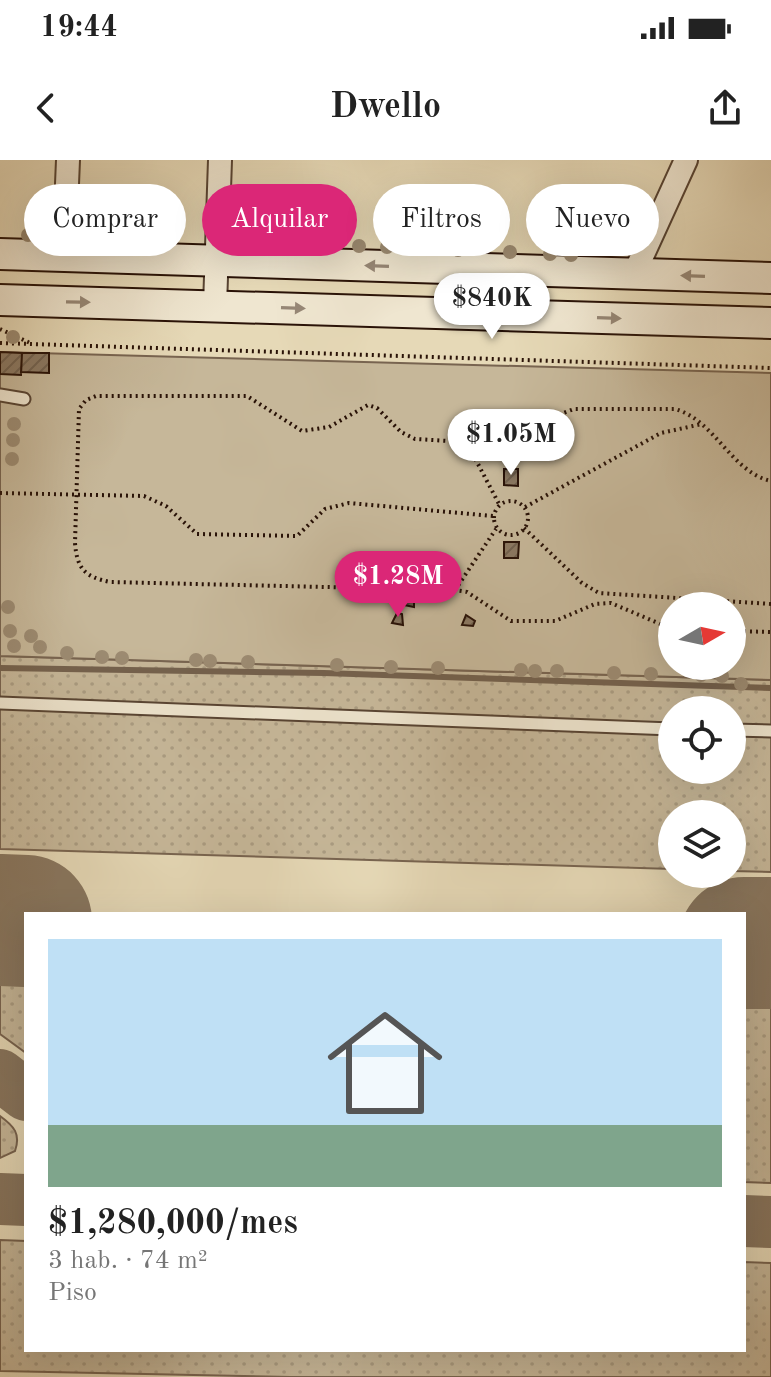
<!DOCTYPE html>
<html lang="es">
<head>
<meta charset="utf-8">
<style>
  body { margin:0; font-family:"Old Standard TT",serif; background:#f2f2f2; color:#222; height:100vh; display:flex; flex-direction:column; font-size:30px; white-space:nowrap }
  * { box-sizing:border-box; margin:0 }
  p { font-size:26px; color:#767676 }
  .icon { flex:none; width:44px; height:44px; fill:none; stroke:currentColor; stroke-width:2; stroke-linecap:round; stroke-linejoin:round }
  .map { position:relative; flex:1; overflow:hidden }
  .sheet { position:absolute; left:24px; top:752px; width:722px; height:440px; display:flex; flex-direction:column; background:#fff; border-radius:0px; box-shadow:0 8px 32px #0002 }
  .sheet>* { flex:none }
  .hud { position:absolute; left:24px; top:24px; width:724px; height:72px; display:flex; gap:16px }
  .needle { width:52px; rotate:81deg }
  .tools { position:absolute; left:658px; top:432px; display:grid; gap:16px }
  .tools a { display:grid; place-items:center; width:88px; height:88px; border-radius:50%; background:#fff; box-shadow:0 8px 32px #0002; font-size:40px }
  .price { position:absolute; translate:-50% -68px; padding:0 18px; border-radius:28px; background:#fff; color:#222; font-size:26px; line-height:52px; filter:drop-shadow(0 2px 4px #0008) }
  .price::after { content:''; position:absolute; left:50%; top:48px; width:24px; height:18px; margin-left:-12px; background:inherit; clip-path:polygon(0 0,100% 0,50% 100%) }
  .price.current { background:#db2777; color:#fff }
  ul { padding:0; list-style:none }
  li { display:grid; align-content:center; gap:16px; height:424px; padding:0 24px }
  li+li { border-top:2px solid #e0e0e0 }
  li span { display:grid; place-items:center; height:248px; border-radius:0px; color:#555 }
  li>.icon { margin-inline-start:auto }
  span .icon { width:144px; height:144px; fill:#fffc; stroke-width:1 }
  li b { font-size:34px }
  .tag { padding:0 28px; border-radius:36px; background:#fff; box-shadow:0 8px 32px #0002; font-size:28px; line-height:72px }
  .tag.current { background:#db2777; color:#fff }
  .status { display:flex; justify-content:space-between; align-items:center; height:56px; padding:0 40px; background:#fff; direction:ltr }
  .status svg { height:22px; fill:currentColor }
  header { display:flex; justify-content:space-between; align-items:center; height:104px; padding:0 24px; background:#fff; font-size:36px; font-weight:600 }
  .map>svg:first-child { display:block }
  .grass { fill:url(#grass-dots); stroke:#786450; stroke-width:2; fill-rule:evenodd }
  .park { fill:#c6b799; stroke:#786450; stroke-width:2; fill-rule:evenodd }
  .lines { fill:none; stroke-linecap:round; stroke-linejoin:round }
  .stream { stroke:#74614d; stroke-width:6 }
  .taxiway { stroke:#88765f; stroke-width:52 }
  .runway { stroke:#88765f; stroke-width:132 }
  .building { fill:url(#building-hatch); stroke:#291207; stroke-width:2 }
  .service-casing { stroke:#584433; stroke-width:15 }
  .minor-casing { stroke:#584433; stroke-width:26 }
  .secondary-casing { stroke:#291207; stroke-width:34 }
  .path { stroke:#291207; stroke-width:4; stroke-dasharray:2 4; stroke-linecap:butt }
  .service { stroke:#efe6d0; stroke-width:11 }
  .minor { stroke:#efe6d0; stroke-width:22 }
  .secondary { stroke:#efe6d0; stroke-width:30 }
  .tree { fill:#9c8b72 }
  .oneway { fill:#968776 }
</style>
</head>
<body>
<div class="status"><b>19:44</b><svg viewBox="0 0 49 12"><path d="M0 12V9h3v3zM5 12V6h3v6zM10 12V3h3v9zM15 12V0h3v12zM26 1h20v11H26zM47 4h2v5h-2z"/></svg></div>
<header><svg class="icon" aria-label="back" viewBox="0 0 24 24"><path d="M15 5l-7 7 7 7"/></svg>Dwello<svg class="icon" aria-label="share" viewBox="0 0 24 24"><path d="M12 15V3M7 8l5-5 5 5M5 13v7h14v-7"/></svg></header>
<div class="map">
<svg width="771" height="1217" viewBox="0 0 771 1217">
  <defs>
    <pattern id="grass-dots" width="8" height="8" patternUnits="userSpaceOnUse" patternTransform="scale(2)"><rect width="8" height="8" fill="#c6b799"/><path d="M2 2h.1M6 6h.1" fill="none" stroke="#aa9c82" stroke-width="1.8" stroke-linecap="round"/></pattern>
    <pattern id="building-hatch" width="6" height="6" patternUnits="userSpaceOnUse" patternTransform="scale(2)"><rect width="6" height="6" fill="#8b7963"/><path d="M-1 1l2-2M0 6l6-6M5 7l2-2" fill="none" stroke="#726250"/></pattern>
  </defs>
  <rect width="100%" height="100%" fill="#e6d9b7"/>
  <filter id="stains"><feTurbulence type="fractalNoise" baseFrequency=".0025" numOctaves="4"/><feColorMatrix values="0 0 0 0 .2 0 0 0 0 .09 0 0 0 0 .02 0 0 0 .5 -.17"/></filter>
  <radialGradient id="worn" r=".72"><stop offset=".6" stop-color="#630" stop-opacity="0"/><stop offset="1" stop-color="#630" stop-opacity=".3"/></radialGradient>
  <path class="grass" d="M0 496 771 520V712L732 711V654H672V709L0 689ZM672 550H732V610H672Z
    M26 824V893L0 874V825Z
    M744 845H771V1023L744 1022Z
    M0 956C14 966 21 974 15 991L0 998Z
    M0 1080 26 1081V1190H744V1102L771 1103V1217H290L0 1211Z"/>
  <path class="park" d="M0 192 771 213V520L0 496ZM672 446H732V506H672Z"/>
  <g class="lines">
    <path class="stream" d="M0 508 324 513 771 528"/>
    <path class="taxiway" d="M0 761 4 760
      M0 915 26 935
      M0 1039 26 1040
      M744 1061 771 1062"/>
    <path class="runway" d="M0 760 26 761
      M744 783H771"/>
  </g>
  <path class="building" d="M0 192 22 193 21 215 0 214Z
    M22 193H49V213L21 212Z
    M504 309H518V326L504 325Z
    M504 382H519L518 398H504Z
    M408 435 414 436V447L404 445Z
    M397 453 402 454 403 465 392 463Z
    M466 455 475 461 473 466 462 465Z"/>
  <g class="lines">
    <defs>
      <path id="service" d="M0 235 24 239
        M0 543 672 569
        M732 570 771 571"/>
      <path id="minor" d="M64 96 68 0
        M634 114 686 0
        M215 146 220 0"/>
      <path id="secondary" d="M0 94 771 118
        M0 140 771 163"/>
    </defs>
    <use href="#service" class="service-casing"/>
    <use href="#minor" class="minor-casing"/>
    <use href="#secondary" class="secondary-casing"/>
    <path class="path" d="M0 169 30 183
      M0 183 771 208
      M467 283 499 344
      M0 333 144 336 166 346 197 374 297 376 325 349 349 343 493 356
      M494 358a17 17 0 1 1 34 0a17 17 0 1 1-34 0Z
      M525 347 661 273 702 264
      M524 368 582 423 599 433 771 444
      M455 430 496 369
      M672 469 611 443 595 444 555 461H511L467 432 455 430 110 422C85 417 77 409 75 383L79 249 86 240 96 236H247L302 271 329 267 368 245 377 248 401 272 415 279 467 282 492 279 574 249H675C715 260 731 312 771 321
      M732 471 771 472"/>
    <use href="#service" class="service"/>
    <use href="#minor" class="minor"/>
    <use href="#secondary" class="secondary"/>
  </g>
  <g class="tree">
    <circle cx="28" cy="75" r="7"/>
    <circle cx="123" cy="79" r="7"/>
    <circle cx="239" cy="79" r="7"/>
    <circle cx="359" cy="86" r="7"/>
    <circle cx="387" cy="87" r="7"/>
    <circle cx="432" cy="88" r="7"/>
    <circle cx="458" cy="90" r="7"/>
    <circle cx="510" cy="92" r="7"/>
    <circle cx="550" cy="94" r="7"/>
    <circle cx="571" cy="95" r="7"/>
    <circle cx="13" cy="177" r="7"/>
    <circle cx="14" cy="264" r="7"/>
    <circle cx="13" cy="280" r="7"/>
    <circle cx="12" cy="299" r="7"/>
    <circle cx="8" cy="447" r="7"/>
    <circle cx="10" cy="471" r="7"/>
    <circle cx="31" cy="476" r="7"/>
    <circle cx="14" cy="486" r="7"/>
    <circle cx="40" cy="487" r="7"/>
    <circle cx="67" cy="493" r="7"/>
    <circle cx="102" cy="497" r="7"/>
    <circle cx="122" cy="498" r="7"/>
    <circle cx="196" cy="500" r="7"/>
    <circle cx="210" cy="501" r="7"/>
    <circle cx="248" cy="502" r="7"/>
    <circle cx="337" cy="505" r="7"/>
    <circle cx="391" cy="507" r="7"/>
    <circle cx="438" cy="508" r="7"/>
    <circle cx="521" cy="510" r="7"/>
    <circle cx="535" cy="511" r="7"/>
    <circle cx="557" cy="511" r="7"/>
    <circle cx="614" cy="513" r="7"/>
    <circle cx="651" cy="514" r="7"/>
    <circle cx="701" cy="515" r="7"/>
    <circle cx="722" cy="516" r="7"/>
    <circle cx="741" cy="524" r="7"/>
  </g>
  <defs><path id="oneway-solid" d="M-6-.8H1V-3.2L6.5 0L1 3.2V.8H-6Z" transform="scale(2)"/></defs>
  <g class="oneway">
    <use href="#oneway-solid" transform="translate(377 106) rotate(-178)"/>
    <use href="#oneway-solid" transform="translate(693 116) rotate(-178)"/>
    <use href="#oneway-solid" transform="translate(78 142) rotate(1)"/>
    <use href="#oneway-solid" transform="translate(293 148) rotate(2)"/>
    <use href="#oneway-solid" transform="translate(609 158) rotate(2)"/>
  </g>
  <rect width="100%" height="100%" filter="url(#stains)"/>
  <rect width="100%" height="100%" fill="url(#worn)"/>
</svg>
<div class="tools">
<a><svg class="needle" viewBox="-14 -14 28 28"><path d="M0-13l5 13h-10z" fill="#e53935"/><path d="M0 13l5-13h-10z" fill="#767676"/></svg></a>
<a><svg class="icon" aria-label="locate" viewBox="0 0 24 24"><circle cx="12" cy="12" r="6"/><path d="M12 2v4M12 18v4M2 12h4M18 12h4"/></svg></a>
<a><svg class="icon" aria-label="layers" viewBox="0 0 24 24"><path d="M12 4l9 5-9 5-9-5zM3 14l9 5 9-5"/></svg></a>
</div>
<b class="price" style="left:492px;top:181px">$840K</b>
<b class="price" style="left:511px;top:317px">$1.05M</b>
<b class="price current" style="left:398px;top:459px">$1.28M</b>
<div class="hud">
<a class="tag">Comprar</a>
<a class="tag current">Alquilar</a>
<a class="tag">Filtros</a>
<a class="tag">Nuevo</a>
</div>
<section class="sheet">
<ul>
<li><span style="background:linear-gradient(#bfe0f5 75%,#7fa58c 0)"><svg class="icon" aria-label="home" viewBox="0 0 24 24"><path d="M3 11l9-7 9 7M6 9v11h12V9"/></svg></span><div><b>$1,280,000/mes</b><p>3 hab. · 74 m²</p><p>Piso</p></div></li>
</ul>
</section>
</div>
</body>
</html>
